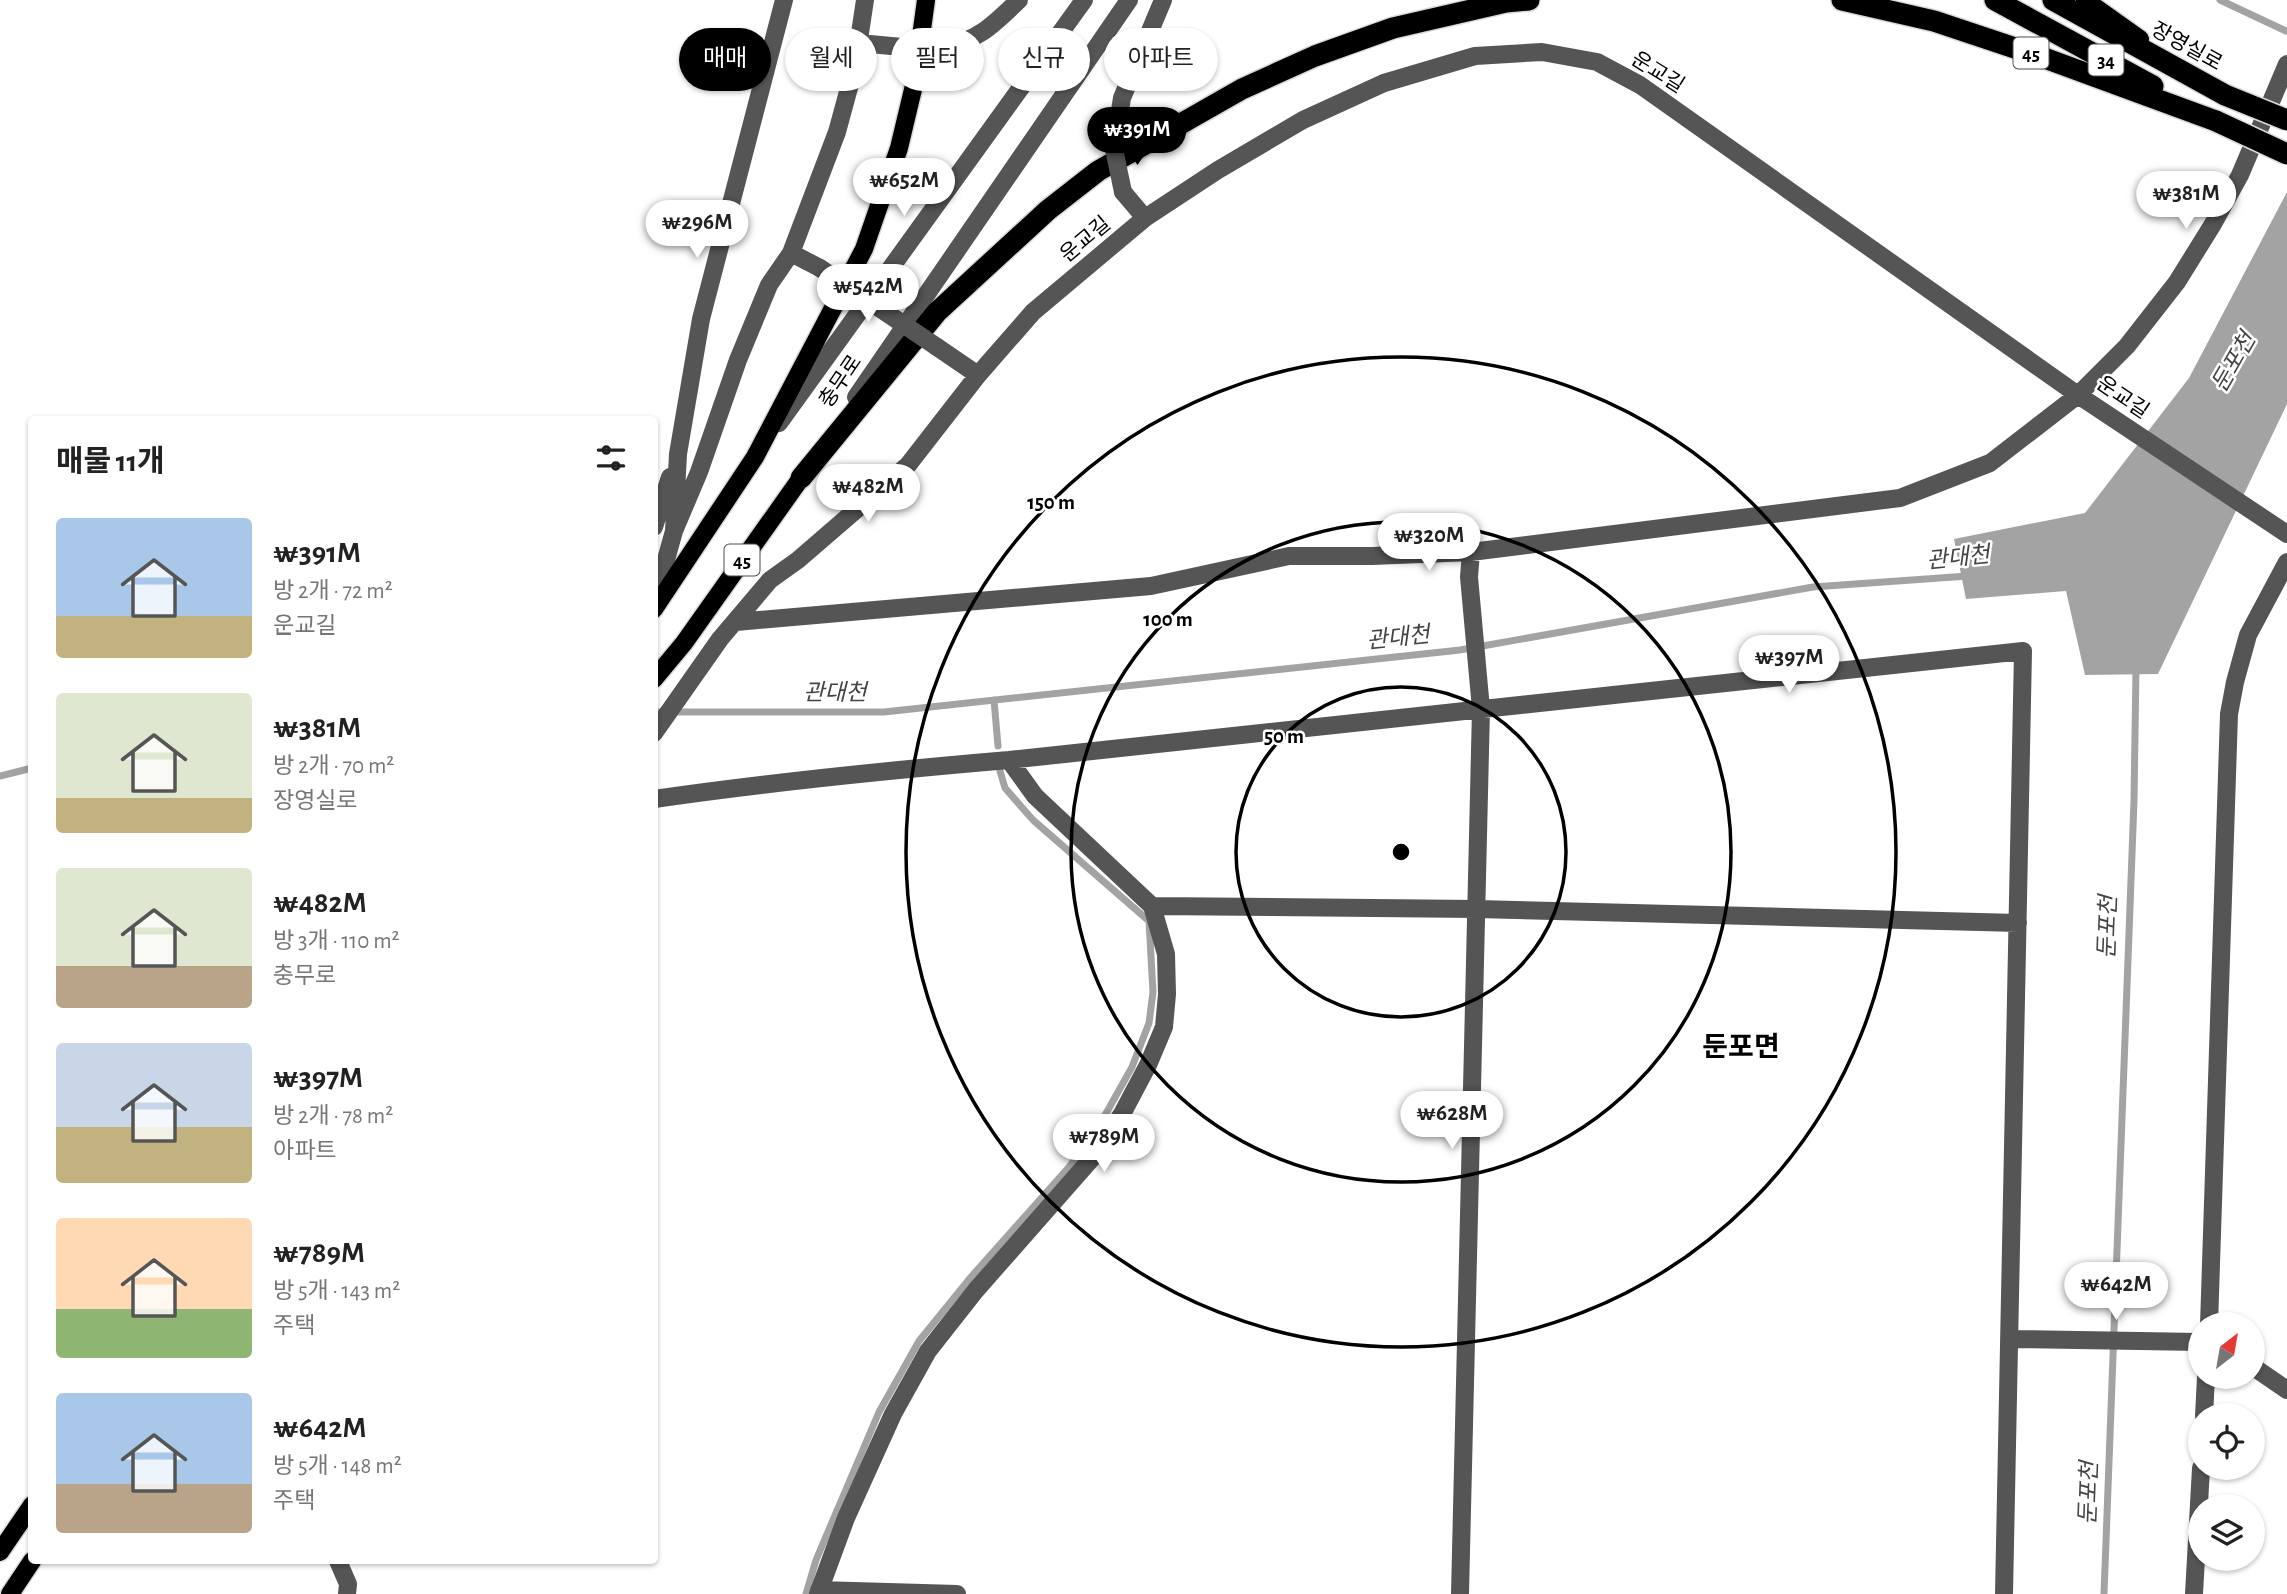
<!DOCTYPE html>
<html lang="ko">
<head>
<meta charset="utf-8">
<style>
  body { margin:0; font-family:"Alegreya Sans","Noto Sans KR",sans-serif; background:#f6f6f6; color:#222; height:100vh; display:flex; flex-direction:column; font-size:26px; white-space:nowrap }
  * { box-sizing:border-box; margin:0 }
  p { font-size:23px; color:#767676 }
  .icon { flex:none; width:38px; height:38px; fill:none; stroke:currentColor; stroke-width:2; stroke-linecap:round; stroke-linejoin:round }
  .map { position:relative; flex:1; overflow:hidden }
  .side { position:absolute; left:28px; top:416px; width:630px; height:1148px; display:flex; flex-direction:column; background:#fff; border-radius:7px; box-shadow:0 2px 5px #0004 }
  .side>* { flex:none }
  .top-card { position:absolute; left:679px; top:28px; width:665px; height:63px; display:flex; gap:14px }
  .needle { width:46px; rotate:31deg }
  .tools { position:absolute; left:2188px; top:1312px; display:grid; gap:14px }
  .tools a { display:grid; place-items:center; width:77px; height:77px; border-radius:50%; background:#fff; box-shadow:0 2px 5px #0004; font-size:35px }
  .price { position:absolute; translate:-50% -60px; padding:0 16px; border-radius:24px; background:#fff; color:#222; font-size:23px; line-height:46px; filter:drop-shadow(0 2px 4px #0008) }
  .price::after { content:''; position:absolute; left:50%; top:42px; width:21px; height:16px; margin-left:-10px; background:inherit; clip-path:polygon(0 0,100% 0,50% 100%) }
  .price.on { background:#000; color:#fff }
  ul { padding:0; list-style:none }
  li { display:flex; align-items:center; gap:21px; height:175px; padding:0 28px }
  li span { display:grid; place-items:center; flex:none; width:196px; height:140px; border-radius:7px; color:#555 }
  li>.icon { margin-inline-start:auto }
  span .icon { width:84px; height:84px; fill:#fffc; stroke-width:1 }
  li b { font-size:30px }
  h2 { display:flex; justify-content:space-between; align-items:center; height:84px; padding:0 28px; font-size:30px }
  .tag { padding:0 24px; border-radius:32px; background:#fff; box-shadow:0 2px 5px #0004; font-size:24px; line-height:63px }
  .tag.on { background:#000; color:#fff }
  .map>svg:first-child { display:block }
  .water { fill:#a3a3a3 }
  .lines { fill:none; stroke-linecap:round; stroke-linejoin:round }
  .stream { stroke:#a3a3a3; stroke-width:7 }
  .major-casing { stroke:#dbdbdb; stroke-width:21 }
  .highway-casing { stroke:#dbdbdb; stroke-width:24 }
  .minor { stroke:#555; stroke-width:18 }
  .major { stroke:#000; stroke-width:18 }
  .highway { stroke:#000; stroke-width:21 }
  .highway-bridge-casing { stroke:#dbdbdb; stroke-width:24; stroke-linecap:butt }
  .minor-bridge { stroke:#555; stroke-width:18 }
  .highway-bridge { stroke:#000; stroke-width:21 }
  .ring { fill:none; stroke:#000; stroke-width:3.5 }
  .labels { text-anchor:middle; stroke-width:5; stroke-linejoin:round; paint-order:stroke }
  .shield { fill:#fff; stroke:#4c4c4c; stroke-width:2 }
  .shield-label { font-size:19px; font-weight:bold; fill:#000 }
  .street-label { font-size:21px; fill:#000; stroke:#fff }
  .water-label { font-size:23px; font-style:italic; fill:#444; stroke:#fff }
  .district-label { font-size:28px; font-weight:bold; fill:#000; stroke:#fff }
  .centre { fill:#000; stroke:#fff; stroke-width:3.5 }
  .ring-label { font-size:21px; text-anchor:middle; font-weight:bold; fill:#000; stroke:#fff; stroke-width:5; stroke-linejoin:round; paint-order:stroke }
</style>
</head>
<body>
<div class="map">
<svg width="2287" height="1594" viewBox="0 0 2287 1594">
  <rect width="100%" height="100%" fill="#fff"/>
  <path class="water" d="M2287 192V404L2158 674 2085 675 2066 591 1966 599 1954 539 2085 513 2189 378Z"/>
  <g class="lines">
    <path class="stream" d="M2220 0 2286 31
      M994 700 998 746
      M654 712H884L1460 650 1813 587 1968 576
      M0 776 32 768
      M806 1594 816 1560 879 1412 919 1341 971 1277 1069 1167 1099 1126 1132 1067 1149 1023 1153 992 1149 921 1033 820 1005 788 1000 771
      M2104 1594 2134 801 2136 668"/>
    <defs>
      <path id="major" d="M2085 0 2140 39
        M654 609 755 457 864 249 899 148 915 81 926 0
        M654 679 684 643 801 478
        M0 1552 32 1505
        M10 1594 32 1561"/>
      <path id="highway" d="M1842 0 1934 21 2039 56 2216 121
        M1995 0 2153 86
        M2053 0 2225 95
        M801 478 937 312 1048 210 1098 171 1242 89 1315 56 1393 28 1506 2 1529 0"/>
    </defs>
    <use href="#major" class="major-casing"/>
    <use href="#highway" class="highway-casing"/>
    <path class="minor" d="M859 43 902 47
      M943 48C980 39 992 26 1019 0
      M1114 149 1122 98 1163 0
      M1123 192 1145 218
      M820 268 791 253 837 132 855 66 865 0
      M937 347 978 375
      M856 397 1129 0
      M779 423 1084 0
      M654 527 670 477
      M674 531 678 454 701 319 784 0
      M654 603 674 531 699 472 738 360 769 285 791 253
      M736 622 1151 586 1289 556H1372L1471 552 1900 498 1990 463 2078 395 2127 346 2177 282 2213 224 2240 175 2287 64
      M654 733 720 639 770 580 798 560 908 465 978 375 1033 312 1145 218 1218 170 1303 120 1384 83 1475 56 1542 52 1597 62 1640 85 2078 395 2287 534
      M654 799C772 782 891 770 1009 760L2023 651 2004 1594
      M1152 906 1477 909 2018 923
      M2209 1325 2229 714 2235 682 2248 635 2287 562
      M2011 1339 2200 1342
      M2252 1366 2287 1390
      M2204 1416 2206 1377
      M338 1561 348 1584 347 1594
      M819 1590 957 1594
      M818 1594 846 1518 893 1414 928 1351 976 1290 1093 1157 1122 1114 1148 1065 1164 1027 1167 994 1166 954 1152 906 1035 796 1009 760
      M1460 1594 1481 709 1469 577 1471 552
      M2194 1594 2201 1468"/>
    <use href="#major" class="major"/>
    <use href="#highway" class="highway"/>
    <defs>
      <path id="highway-bridge" d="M2225 95 2287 120
        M2216 121 2287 154"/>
    </defs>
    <use href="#highway-bridge" class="highway-bridge-casing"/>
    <path class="minor-bridge" d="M902 47 943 48
      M1114 149 1123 192
      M820 268 937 347"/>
    <use href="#highway-bridge" class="highway-bridge"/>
  </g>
  <g class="ring">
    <circle cx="1401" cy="852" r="165"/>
    <circle cx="1401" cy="852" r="330"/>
    <circle cx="1401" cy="852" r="495"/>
  </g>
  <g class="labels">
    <g class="shield">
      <rect x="2013.5" y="37.5" width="35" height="31" rx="5"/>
      <rect x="2088.5" y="44.5" width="35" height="31" rx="5"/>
      <rect x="724.5" y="544.5" width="35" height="31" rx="5"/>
    </g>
    <g class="shield-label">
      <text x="2031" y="60">45</text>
      <text x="2106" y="67">34</text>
      <text x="742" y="567">45</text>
    </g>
    <g class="street-label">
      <text transform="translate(2187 46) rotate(29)" y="7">장영실로</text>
      <text transform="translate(1658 72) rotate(32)" y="7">운교길</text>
      <text transform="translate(1085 239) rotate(-40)" y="7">운교길</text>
      <text transform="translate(840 381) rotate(-56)" y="7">충무로</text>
      <text transform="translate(2123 397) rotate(34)" y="7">운교길</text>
    </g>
    <g class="water-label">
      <text transform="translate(2233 362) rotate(-60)" y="8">둔포천</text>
      <text transform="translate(1958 557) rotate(-6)" y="8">관대천</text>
      <text transform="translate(1398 637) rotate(-6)" y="8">관대천</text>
      <text x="835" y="700">관대천</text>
      <text transform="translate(2107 927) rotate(-88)" y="8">둔포천</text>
      <text transform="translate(2088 1493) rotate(-88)" y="8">둔포천</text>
    </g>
    <g class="district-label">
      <text x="1741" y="1056">둔포면</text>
    </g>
  </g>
  <circle cx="1401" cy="852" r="10" class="centre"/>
  <g class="ring-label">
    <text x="1051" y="509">150 m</text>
    <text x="1168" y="626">100 m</text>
    <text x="1284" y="743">50 m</text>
  </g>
</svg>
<div class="tools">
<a><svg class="needle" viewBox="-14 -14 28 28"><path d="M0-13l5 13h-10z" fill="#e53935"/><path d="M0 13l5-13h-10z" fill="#767676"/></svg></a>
<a><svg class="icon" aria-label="locate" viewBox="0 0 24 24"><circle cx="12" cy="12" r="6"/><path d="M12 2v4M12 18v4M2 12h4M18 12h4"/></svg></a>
<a><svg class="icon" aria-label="layers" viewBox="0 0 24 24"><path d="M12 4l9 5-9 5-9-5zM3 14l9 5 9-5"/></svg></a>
</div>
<b class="price on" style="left:1137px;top:167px">₩391M</b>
<b class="price" style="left:904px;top:218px">₩652M</b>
<b class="price" style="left:2186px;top:231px">₩381M</b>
<b class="price" style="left:697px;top:260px">₩296M</b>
<b class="price" style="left:868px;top:324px">₩542M</b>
<b class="price" style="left:868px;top:524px">₩482M</b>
<b class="price" style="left:1429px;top:573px">₩320M</b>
<b class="price" style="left:1789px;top:695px">₩397M</b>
<b class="price" style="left:1452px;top:1151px">₩628M</b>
<b class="price" style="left:1104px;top:1174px">₩789M</b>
<b class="price" style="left:2116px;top:1322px">₩642M</b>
<div class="top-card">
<a class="tag on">매매</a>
<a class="tag">월세</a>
<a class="tag">필터</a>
<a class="tag">신규</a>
<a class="tag">아파트</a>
</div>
<section class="side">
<h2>매물 11개<svg class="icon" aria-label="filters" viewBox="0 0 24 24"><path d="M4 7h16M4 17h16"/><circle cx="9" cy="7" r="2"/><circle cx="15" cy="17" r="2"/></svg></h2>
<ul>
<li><span style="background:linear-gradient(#a9c7e8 70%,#c2b280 0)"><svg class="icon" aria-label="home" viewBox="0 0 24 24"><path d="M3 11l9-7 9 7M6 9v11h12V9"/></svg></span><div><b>₩391M</b><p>방 2개 · 72 m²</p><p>운교길</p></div></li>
<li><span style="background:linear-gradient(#dfe7d0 75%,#c2b280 0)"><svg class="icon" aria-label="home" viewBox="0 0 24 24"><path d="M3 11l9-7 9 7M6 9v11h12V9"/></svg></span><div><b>₩381M</b><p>방 2개 · 70 m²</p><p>장영실로</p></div></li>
<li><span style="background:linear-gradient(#dfe7d0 70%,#b9a48a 0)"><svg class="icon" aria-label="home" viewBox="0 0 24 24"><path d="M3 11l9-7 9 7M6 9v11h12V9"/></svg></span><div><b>₩482M</b><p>방 3개 · 110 m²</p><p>충무로</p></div></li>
<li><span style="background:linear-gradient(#c9d6e8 60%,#c2b280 0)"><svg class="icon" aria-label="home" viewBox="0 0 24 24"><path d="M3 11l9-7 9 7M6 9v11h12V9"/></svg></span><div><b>₩397M</b><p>방 2개 · 78 m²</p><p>아파트</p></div></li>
<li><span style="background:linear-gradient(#ffd9b3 65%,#8fb573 0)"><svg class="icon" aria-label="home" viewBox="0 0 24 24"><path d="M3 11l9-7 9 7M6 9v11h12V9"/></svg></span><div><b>₩789M</b><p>방 5개 · 143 m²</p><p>주택</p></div></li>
<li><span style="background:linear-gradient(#a9c7e8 65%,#b9a48a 0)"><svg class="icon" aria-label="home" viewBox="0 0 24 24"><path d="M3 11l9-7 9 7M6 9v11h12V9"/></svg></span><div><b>₩642M</b><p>방 5개 · 148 m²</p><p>주택</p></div></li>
</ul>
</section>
</div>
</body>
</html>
